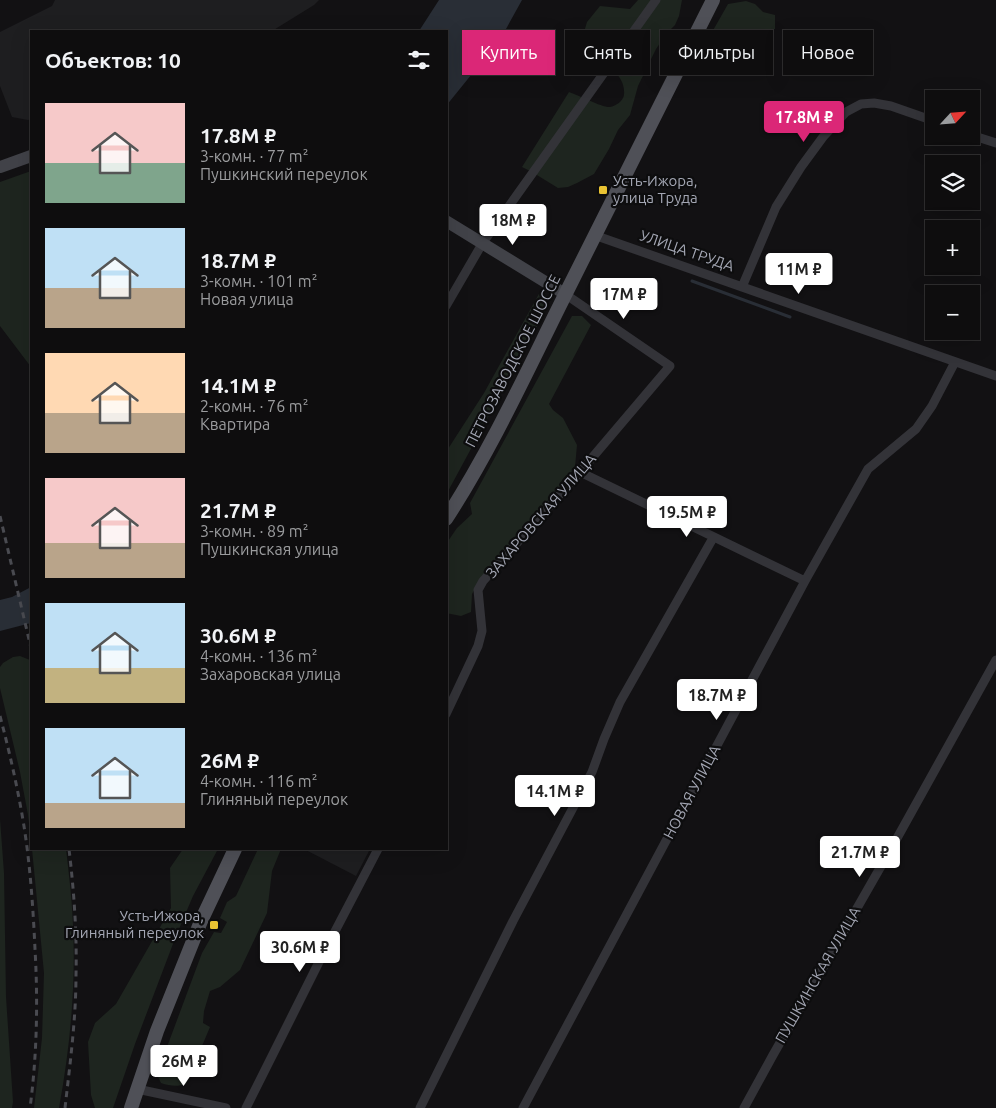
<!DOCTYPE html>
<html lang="ru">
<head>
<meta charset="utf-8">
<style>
  body { margin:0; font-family:Ubuntu,sans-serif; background:#171617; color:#f1f3f6; height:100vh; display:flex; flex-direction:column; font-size:19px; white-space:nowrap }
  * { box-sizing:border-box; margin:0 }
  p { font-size:16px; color:#9b9c9e }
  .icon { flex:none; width:28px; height:28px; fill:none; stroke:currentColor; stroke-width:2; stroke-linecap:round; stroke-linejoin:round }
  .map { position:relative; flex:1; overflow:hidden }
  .side { position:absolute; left:30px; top:30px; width:418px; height:820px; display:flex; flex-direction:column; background:#0e0d0e; border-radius:0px; box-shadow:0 5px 20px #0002,0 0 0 1px #2e2d2e }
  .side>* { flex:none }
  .guide { position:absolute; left:462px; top:30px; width:458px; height:45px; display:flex; gap:10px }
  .needle { width:32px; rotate:64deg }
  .fabs { position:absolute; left:925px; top:90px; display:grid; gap:10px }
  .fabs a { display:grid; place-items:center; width:55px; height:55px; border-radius:0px; background:#0e0d0e; box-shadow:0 5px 20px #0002,0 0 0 1px #2e2d2e; font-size:25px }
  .price { position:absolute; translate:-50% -42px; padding:0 11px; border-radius:5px; background:#fff; color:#222; font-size:16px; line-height:32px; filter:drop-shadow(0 1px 2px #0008) }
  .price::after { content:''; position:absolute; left:50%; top:30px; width:15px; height:11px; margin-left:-8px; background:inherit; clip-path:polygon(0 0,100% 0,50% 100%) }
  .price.current { background:#db2777; color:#fff }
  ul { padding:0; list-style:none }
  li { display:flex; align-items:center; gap:15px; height:125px; padding:0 15px }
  li span { display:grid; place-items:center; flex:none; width:140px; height:100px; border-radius:0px; color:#555 }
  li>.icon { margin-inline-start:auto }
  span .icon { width:60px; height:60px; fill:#fffc; stroke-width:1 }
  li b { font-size:21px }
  h2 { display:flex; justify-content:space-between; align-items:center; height:60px; padding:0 15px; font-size:21px }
  .tag { padding:0 18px; border-radius:0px; background:#0e0d0e; box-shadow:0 5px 20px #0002,0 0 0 1px #2e2d2e; font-size:18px; line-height:45px }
  .tag.current { background:#db2777; color:#fff }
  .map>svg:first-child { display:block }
  .built { fill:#1e1e20 }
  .green { fill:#1e251f }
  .water { fill:#292e36 }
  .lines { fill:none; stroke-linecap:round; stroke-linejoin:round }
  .stream { stroke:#292e36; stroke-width:3 }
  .street { stroke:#333338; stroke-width:9 }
  .secondary { stroke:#414248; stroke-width:12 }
  .primary { stroke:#4f5057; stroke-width:14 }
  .rail { stroke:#4a4b51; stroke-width:3; stroke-dasharray:6 5; stroke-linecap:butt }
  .poi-dot { fill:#e9c333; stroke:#0d0d0e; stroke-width:2 }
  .labels { text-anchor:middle; stroke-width:4.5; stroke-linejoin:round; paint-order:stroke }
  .poi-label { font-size:15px; fill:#a3a6b3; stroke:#0d0d0e; text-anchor:start }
  .street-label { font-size:15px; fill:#a3a6b3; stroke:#0d0d0e }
</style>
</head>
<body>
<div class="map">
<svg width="996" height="1108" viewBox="0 0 996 1108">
  <rect width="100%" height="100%" fill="#121113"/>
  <path class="built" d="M55 0H319L314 5 272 31H31V119L28 120 12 117 0 86V32L52 6Z
    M304 849H370L356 876Z"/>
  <path class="green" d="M638 0H682L679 16 675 25 667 33 656 49 638 86 630 115 618 130 609 149 594 174 577 183 568 187 558 188 532 172 522 167 569 92C578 95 603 108 610 107 616 106 623 101 624 95 625 84 620 77 613 70H603L574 66 587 22 600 6 630 9Z
    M746 1 755 4 763 12 775 15V29C762 32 747 32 735 38 729 41 725 47 719 50L707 41 728 4Z
    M31 171V367L0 326V182Z
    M540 292 547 296V308L446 495V452L484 393Z
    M572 316H582L591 325 549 404 553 410 563 418 577 445 575 467 565 481 534 516 479 581 472 594 471 612 461 616 446 613V544L457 528 472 514 470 503Z
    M20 656 30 660 31 666V840L28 815 20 772 0 688V667L3 663 13 657Z
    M0 819 4 873 6 997 13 1102 12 1108H0Z
    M32 849H66C69 874 72 900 73 925 76 986 70 1048 59 1108H34L42 1038 44 973Z
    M183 849H218L193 896 176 936 135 1044 113 1108H95L91 1095 88 1042 95 1023 116 1004 171 908 170 868Z
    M258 849H281L272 871 267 913 240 970 220 987 210 991 204 1011 203 1023 210 1027 186 1084C177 1087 170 1086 161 1083L157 1075 161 1063 202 953 214 932 221 933 227 922 220 918 227 902 236 896Z"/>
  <path class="water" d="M439 0H522L501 38 446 106V31H419Z
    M31 587V623L0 631V600L12 597Z"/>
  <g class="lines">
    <path class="stream" d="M692 281 790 317"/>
    <path class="street" d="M971 135 996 143
      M594 235 996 376
      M742 287 776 207 801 167 823 137 846 112 861 104 874 103 891 106 934 121
      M446 306 482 244 656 0
      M580 472 805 581
      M446 714 478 646 482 631 478 590 483 581 580 472 670 366 565 294
      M137 1089 226 1108
      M246 1108 319 962 378 849
      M420 1108 513 921 592 772 604 739 620 702 713 538
      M523 1108 805 581 868 469 916 429 932 406 955 362
      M744 1108 773 1055 896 840 996 660"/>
    <path class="secondary" d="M0 167 31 156
      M446 221 565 294"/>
    <path class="primary" d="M446 519C492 448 527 371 565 295 614 196 664 98 713 0
      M131 1108 157 1031 201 921 235 849"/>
    <path class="rail" d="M0 516 31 648
      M0 716C9 750 17 785 23 820 30 862 33 906 35 949 38 1002 37 1055 30 1108
      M65 1108C70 1064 76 1019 76 975 77 933 74 891 69 849"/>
  </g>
  <g class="poi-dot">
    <rect x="598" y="185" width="10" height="10" rx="2.5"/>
    <rect x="209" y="920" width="10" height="10" rx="2.5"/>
  </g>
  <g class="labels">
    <g class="poi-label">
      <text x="613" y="186">Усть-Ижора,<tspan x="613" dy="17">улица Труда</tspan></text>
      <text x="204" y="921" text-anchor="end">Усть-Ижора,<tspan x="204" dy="17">Глиняный переулок</tspan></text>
    </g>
    <g class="street-label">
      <text transform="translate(687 251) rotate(19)" y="5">УЛИЦА ТРУДА</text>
      <text transform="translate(513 361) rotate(-63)" y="5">ПЕТРОЗАВОДСКОЕ ШОССЕ</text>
      <text transform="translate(541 516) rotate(-49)" y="5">ЗАХАРОВСКАЯ УЛИЦА</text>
      <text transform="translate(692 792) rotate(-62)" y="5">НОВАЯ УЛИЦА</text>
      <text transform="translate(818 975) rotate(-60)" y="5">ПУШКИНСКАЯ УЛИЦА</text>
    </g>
  </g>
</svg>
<div class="fabs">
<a><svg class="needle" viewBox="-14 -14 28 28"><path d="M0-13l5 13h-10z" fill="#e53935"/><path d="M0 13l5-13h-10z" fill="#9b9c9e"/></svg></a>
<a><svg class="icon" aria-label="layers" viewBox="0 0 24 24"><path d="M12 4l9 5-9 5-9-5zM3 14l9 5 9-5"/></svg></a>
<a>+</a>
<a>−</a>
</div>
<b class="price current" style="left:804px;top:143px">17.8M ₽</b>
<b class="price" style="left:513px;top:246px">18M ₽</b>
<b class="price" style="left:799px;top:295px">11M ₽</b>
<b class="price" style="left:624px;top:320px">17M ₽</b>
<b class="price" style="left:687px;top:538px">19.5M ₽</b>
<b class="price" style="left:717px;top:721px">18.7M ₽</b>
<b class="price" style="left:555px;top:817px">14.1M ₽</b>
<b class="price" style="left:860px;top:878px">21.7M ₽</b>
<b class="price" style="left:300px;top:973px">30.6M ₽</b>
<b class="price" style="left:184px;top:1087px">26M ₽</b>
<div class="guide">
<a class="tag current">Купить</a>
<a class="tag">Снять</a>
<a class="tag">Фильтры</a>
<a class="tag">Новое</a>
</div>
<section class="side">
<h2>Объектов: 10<svg class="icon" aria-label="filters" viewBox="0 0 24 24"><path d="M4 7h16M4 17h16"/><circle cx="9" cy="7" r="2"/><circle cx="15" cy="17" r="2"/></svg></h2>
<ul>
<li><span style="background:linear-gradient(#f6c9c9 60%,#7fa58c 0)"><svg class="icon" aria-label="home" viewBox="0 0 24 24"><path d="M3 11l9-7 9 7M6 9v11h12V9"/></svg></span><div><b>17.8M ₽</b><p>3-комн. · 77 m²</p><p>Пушкинский переулок</p></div></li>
<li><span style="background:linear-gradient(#bfe0f5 60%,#b9a48a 0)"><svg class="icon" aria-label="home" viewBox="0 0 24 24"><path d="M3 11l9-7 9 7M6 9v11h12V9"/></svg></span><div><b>18.7M ₽</b><p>3-комн. · 101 m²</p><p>Новая улица</p></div></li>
<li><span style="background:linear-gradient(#ffd9b3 60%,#b9a48a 0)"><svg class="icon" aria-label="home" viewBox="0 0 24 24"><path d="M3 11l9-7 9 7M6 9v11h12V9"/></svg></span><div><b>14.1M ₽</b><p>2-комн. · 76 m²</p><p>Квартира</p></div></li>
<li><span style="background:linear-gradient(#f6c9c9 65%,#b9a48a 0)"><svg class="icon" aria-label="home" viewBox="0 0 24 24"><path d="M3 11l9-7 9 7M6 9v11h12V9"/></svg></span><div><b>21.7M ₽</b><p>3-комн. · 89 m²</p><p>Пушкинская улица</p></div></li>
<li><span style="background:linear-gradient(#bfe0f5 65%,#c2b280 0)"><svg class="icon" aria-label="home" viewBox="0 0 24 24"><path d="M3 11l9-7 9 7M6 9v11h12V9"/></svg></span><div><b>30.6M ₽</b><p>4-комн. · 136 m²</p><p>Захаровская улица</p></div></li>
<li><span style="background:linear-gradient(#bfe0f5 75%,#b9a48a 0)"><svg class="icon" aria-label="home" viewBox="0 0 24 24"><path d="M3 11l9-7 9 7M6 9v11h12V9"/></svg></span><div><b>26M ₽</b><p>4-комн. · 116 m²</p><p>Глиняный переулок</p></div></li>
</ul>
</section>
</div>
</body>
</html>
